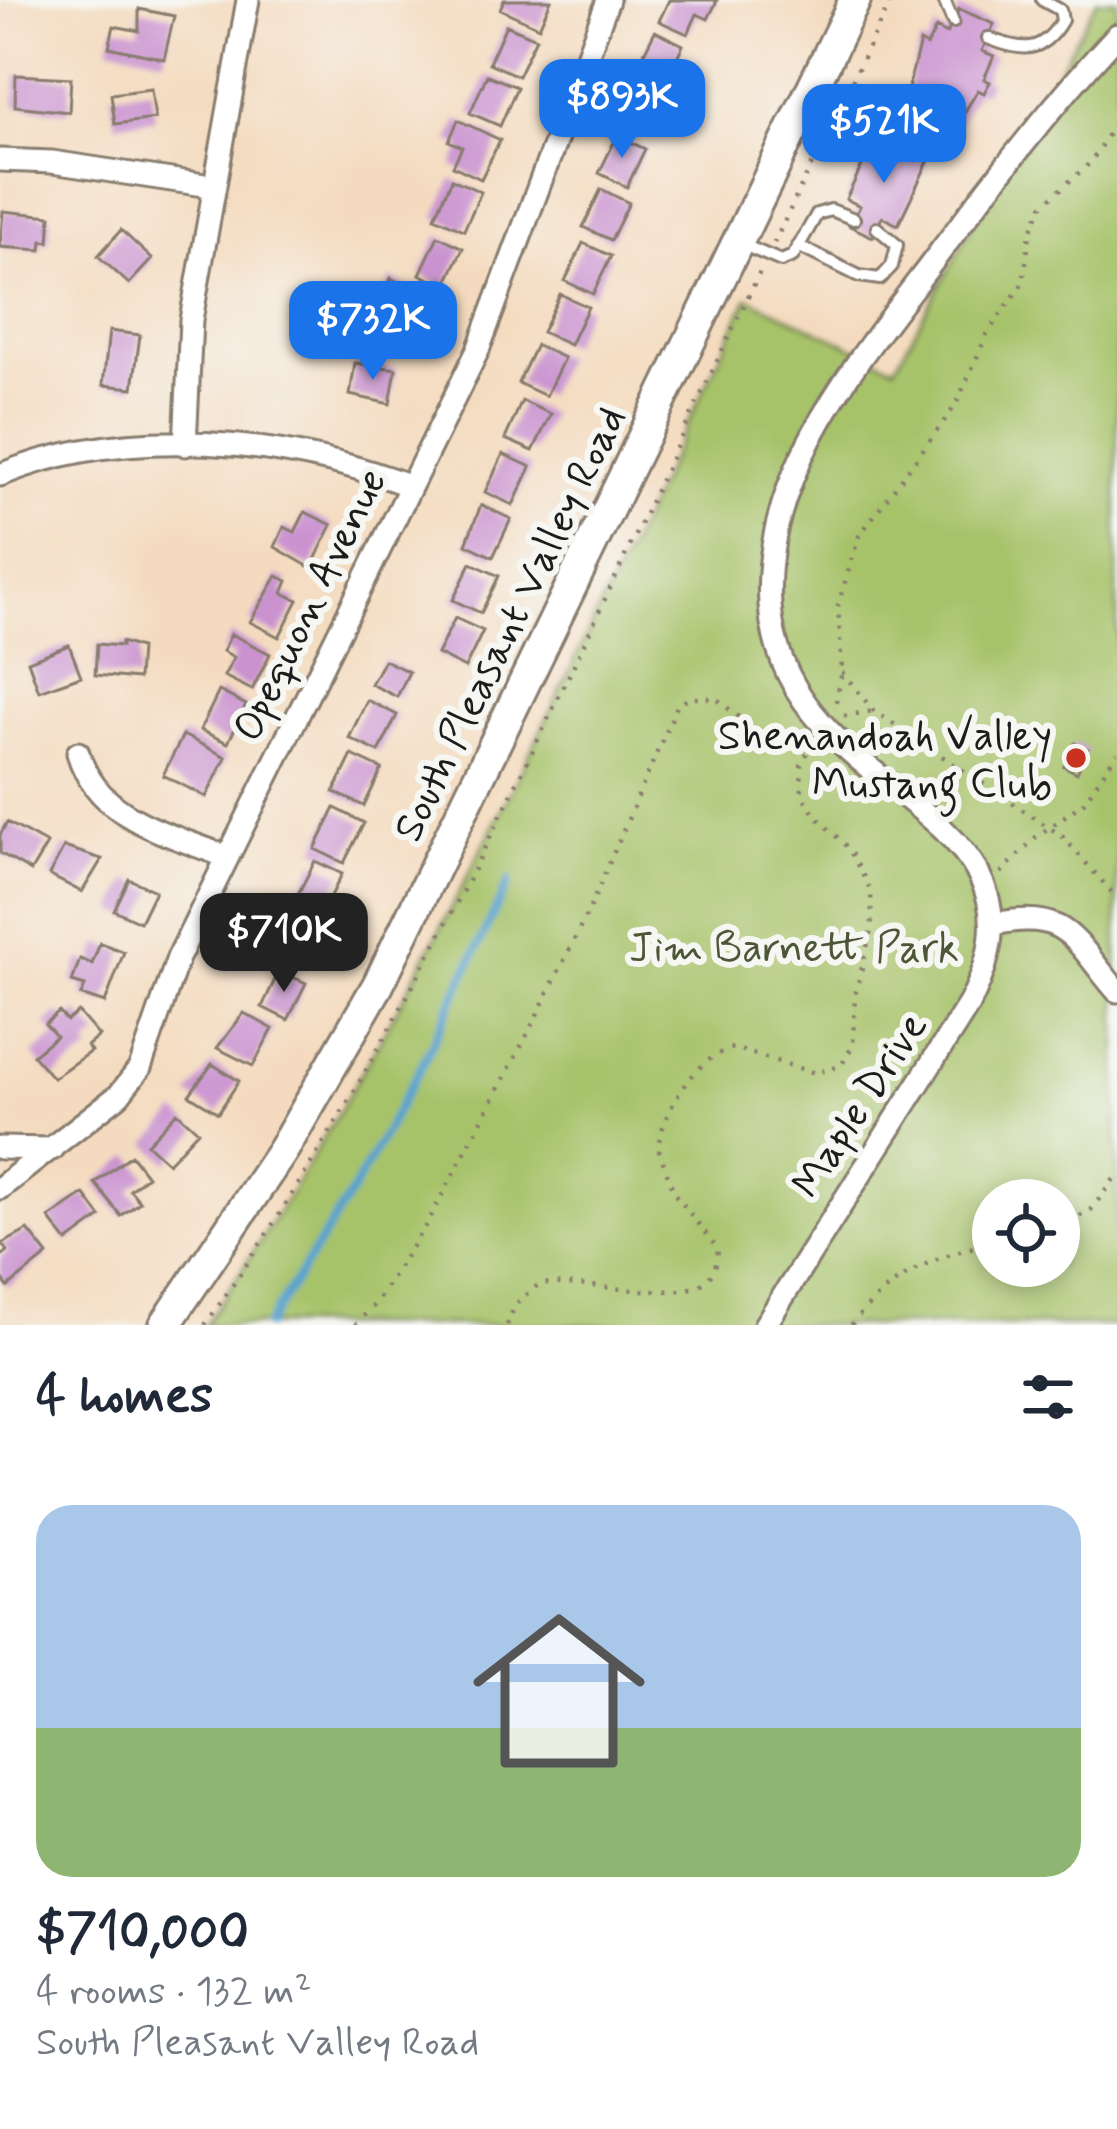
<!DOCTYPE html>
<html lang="en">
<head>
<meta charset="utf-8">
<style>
  body { margin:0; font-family:Mynerve,sans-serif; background:#f6f6f7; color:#1f2937; height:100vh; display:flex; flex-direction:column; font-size:45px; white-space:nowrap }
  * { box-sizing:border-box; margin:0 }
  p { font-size:39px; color:#747a83 }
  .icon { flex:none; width:66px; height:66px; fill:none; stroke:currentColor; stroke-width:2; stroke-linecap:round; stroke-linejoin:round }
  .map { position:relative; height:1325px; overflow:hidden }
  .drawer { display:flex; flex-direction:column; background:#fff; flex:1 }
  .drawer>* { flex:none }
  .fabs { position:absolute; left:972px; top:1179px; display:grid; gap:24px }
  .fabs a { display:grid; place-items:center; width:108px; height:108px; border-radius:50%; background:#fff; box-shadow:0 6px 18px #0003; font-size:60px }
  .price { position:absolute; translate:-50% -102px; padding:0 27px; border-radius:24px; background:#1a73e8; color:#fff; font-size:39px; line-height:78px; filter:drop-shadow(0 3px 6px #0008) }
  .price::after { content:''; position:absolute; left:50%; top:72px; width:36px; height:27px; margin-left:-18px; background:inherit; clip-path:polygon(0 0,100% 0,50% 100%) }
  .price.on { background:#222; color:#fff }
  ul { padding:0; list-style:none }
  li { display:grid; align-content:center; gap:24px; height:636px; padding:0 36px }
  li span { display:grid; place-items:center; height:372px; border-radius:36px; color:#555 }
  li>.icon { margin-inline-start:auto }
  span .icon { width:216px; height:216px; fill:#fffc; stroke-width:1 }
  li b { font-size:51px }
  h2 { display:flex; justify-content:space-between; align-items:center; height:144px; padding:0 36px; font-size:51px }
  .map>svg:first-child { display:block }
  .green { fill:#a7c36a; stroke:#627043; stroke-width:3; fill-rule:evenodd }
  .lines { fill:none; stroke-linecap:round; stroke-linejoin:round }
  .stream { stroke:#58a2d0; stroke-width:8 }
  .building { fill:#ca93d0 }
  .lane-casing { stroke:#887c6e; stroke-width:16 }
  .street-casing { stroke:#887c6e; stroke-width:27 }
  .secondary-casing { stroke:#887c6e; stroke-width:36 }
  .path { stroke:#887c6e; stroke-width:4.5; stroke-dasharray:3 9; stroke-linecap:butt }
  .lane { stroke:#fff; stroke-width:10 }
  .street { stroke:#fff; stroke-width:21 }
  .secondary { stroke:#fff; stroke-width:30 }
  .poi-dot { fill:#c8321e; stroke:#f6f6f2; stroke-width:4.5 }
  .labels { text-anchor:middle; stroke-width:12; stroke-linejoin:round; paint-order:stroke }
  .street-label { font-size:42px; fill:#1c1c1c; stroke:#f6f6f2 }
  .poi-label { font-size:42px; fill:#1c1c1c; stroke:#f6f6f2; text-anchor:end }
  .park-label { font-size:42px; fill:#4d5637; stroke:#f6f6f2 }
</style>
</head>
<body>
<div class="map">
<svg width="1117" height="1325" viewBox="0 0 1117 1325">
  <rect width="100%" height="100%" fill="#f6f6f2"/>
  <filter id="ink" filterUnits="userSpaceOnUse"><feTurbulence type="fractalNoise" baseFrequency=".00833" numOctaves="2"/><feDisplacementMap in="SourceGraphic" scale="24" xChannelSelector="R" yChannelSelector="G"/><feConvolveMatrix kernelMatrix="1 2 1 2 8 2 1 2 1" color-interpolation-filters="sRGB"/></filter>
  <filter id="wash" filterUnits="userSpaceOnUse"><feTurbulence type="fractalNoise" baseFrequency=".004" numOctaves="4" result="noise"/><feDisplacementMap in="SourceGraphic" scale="48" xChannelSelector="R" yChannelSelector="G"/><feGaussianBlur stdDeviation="2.7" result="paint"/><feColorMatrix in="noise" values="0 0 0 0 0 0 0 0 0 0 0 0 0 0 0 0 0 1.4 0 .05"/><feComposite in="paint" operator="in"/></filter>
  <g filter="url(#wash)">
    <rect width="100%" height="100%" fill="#f4dbbf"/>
    <path class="green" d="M1097 0H1117V1325H205C424 1004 579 647 748 298L895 367ZM993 1200H1059V1266H993Z"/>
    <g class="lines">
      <path class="stream" d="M267 1325 353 1190 423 1063 509 881"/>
    </g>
    <g id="blocks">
      <path class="building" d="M504 0H551L539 27 500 9Z
        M669 0H714L717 1 708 19 697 14 688 34 659 21Z
        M139 9 174 16 164 59 109 47 114 26 139 31Z
        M959 9 994 24 982 51 994 56 984 79 990 82 984 93 978 90 952 133 903 108 920 42 927 46 936 28 947 34Z
        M506 25 536 38 518 76 489 63Z
        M655 31 683 45 665 82 636 69Z
        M16 75 71 78 69 112 15 106Z
        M487 75 517 87 500 126 470 113Z
        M636 84 664 97 646 134 618 121Z
        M151 89 155 119 115 124 111 94Z
        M458 120 500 140 481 179 453 166 462 147 449 141Z
        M617 136 645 149 627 187 599 173Z
        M875 138 928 162 898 225 882 217 873 237 850 226 860 206 846 199Z
        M452 179 481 192 464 230 435 217Z
        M601 189 629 203 611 240 583 227Z
        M3 211 51 216 49 242 42 241 41 250 0 247Z
        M121 230 152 259 129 284 98 256Z
        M438 236 463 248 445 287 420 274Z
        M583 243 611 256 593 294 565 281Z
        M391 278 441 306 421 348 374 326 385 305 399 312 403 304 383 294Z
        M560 294 588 307 570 345 542 332Z
        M109 331 140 335 133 388 103 385Z
        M536 345 564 358 546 396 518 383Z
        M355 363 396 369 390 404 350 395Z
        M522 401 551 414 533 451 505 439Z
        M503 454 531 467 513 505 485 492Z
        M481 505 511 519 493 557 466 544Z
        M305 512 332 525 311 568 275 547 284 527 295 532Z
        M471 563 499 576 481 613 453 600Z
        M277 576 288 581 283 593 298 600 279 637 250 622Z
        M455 618 483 631 465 668 437 654Z
        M231 634 270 654 252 690 224 676 234 657 223 651Z
        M121 642 140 648 138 679 95 675 97 644 121 646Z
        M69 645 81 676 39 691 28 661Z
        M384 660 409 672 397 697 371 684Z
        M219 691 246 705 228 743 200 730Z
        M367 700 397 715 379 752 349 738Z
        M183 735 226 757 206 797 163 775Z
        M1075 743 1088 749 1077 773 1064 766Z
        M352 755 382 769 364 806 334 792Z
        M335 808 364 823 344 863 315 849Z
        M7 822 47 844 31 871 0 853V835Z
        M64 847 102 859 82 892 49 875Z
        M315 861 342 874 324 910 297 896Z
        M129 879 155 891 140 922 114 910Z
        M296 913 326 927 308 964 278 950Z
        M100 943 124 952 105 1003 81 995 85 986 72 982 80 959 92 964Z
        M279 971 306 983 288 1020 262 1007Z
        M59 1012 67 1021 78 1012 99 1036 87 1046 91 1051 53 1078 33 1055 56 1036 45 1024Z
        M244 1013 273 1029 253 1066 217 1048Z
        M212 1064 239 1081 218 1113 189 1095Z
        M177 1112 198 1131 168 1163 147 1144Z
        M131 1155 147 1176 130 1190 140 1202 121 1216 95 1183Z
        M84 1194 101 1217 67 1242 49 1218Z
        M28 1230 48 1255 8 1287 0 1276V1257L8 1251 2 1244Z"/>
    </g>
  </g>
  <g filter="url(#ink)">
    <use href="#blocks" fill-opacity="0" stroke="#887c6e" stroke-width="3"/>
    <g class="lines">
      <defs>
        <path id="lane" d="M944 0 953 22
          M988 38C1021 51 1042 55 1062 20L1060 10 1042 0
          M741 244 781 261 793 256 817 214 831 210 854 219
          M798 246 859 276 880 279 892 266 897 245 877 228"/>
        <path id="street" d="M0 160 52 162 211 186
          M185 445 191 320 248 0
          M0 475C126 423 286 439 411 486
          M78 753C98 820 168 833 227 857
          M995 924C1067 908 1074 941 1117 991
          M0 1148 52 1149
          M0 1188 119 1095 140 1068 178 958 478 350 608 0
          M765 1325 969 1004C1073 803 782 802 770 605 761 473 860 358 934 260 992 182 1051 106 1117 35"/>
        <path id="secondary" d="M165 1325 283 1150 378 985 855 0"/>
      </defs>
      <use href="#lane" class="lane-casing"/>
      <use href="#street" class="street-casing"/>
      <use href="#secondary" class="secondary-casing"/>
      <path class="path" d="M774 243 891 0
        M842 672 874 711 1062 836 1117 898
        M836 702 842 672 838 605 859 536 956 405 987 334 1023 283 1030 234 1042 206 1091 162 1117 119
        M844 716 874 711
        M1001 873 1036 837 1083 803 1117 753
        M1059 1228 1091 1210 1117 1175
        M205 1325C435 1000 587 626 761 270
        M355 1325 374 1305 429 1220 527 1035 589 910 677 706 689 698H716L767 741 805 740
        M507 1325 515 1305 539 1284C578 1280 676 1302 703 1283 715 1275 717 1262 718 1249L674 1193 658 1147C663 1111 696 1056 733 1048L815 1073 841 1066 853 1045 855 995 872 927 871 891 849 849 814 814 802 794 801 765 814 741
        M851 1325C890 1278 933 1254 993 1243"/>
      <use href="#lane" class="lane"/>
      <use href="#street" class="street"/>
      <use href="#secondary" class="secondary"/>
    </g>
  </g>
  <circle class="poi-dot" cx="1076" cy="758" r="12"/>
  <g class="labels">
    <g class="street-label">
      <text transform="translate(308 604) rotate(-64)" y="15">Opequon Avenue</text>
      <text transform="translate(508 623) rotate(-64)" y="15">South Pleasant Valley Road</text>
      <text transform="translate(858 1104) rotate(-57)" y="15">Maple Drive</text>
    </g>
    <g class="poi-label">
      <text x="1052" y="749">Shenandoah Valley<tspan x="1052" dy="48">Mustang Club</tspan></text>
    </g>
    <g class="park-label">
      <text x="794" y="961">Jim Barnett Park</text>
    </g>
  </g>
</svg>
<div class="fabs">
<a><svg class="icon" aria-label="locate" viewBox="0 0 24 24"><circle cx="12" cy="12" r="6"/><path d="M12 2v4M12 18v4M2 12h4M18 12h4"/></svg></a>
</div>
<b class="price" style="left:622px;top:161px">$893K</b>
<b class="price" style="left:884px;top:186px">$521K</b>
<b class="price" style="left:373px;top:383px">$732K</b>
<b class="price on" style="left:284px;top:995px">$710K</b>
</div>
<section class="drawer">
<h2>4 homes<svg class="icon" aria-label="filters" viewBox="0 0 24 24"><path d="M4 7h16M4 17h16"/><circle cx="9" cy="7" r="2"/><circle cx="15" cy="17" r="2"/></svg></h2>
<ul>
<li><span style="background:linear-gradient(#a9c7e8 60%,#8fb573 0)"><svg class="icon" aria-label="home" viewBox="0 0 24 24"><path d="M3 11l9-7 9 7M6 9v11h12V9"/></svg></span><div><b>$710,000</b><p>4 rooms · 132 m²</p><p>South Pleasant Valley Road</p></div></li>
</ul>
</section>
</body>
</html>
